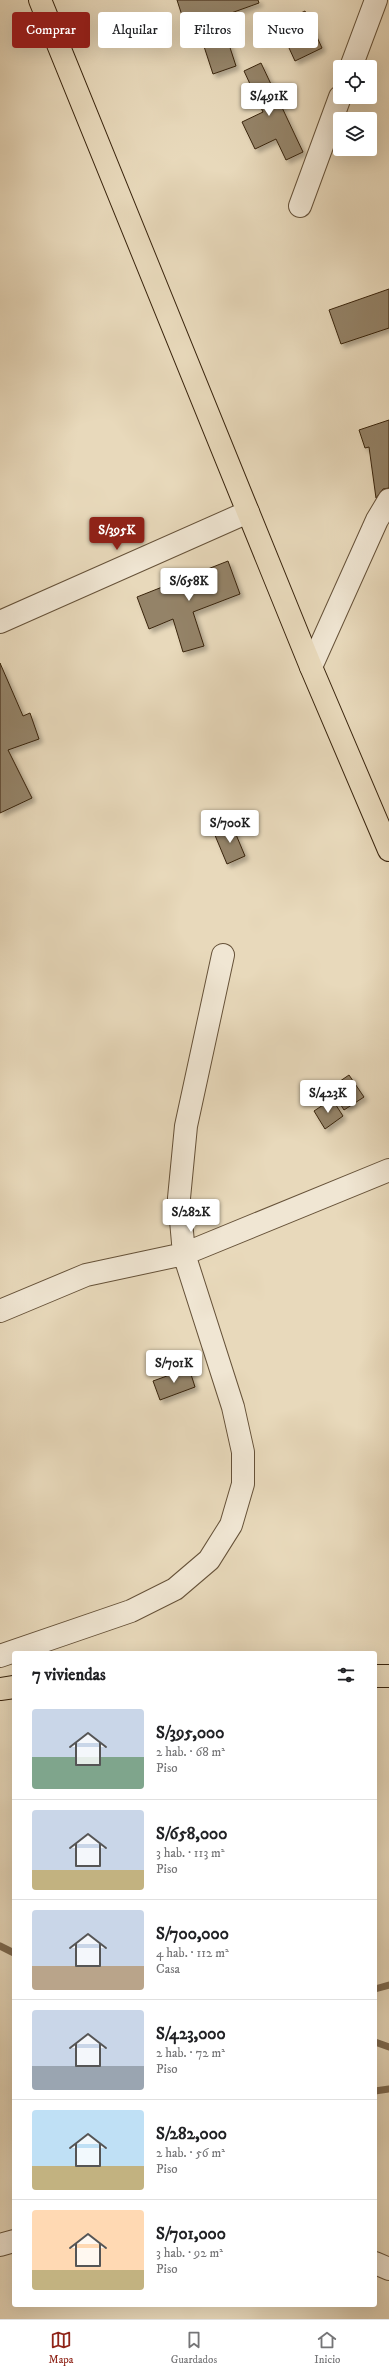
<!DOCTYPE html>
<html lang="es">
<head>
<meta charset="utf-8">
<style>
  body { margin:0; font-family:"IM FELL DW Pica",serif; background:#f6f6f6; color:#202124; height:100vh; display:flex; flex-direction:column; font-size:15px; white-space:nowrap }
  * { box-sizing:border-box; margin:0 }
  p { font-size:13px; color:#757577 }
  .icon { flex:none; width:22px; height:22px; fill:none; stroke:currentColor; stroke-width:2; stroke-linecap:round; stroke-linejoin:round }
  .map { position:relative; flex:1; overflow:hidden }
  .sheet { position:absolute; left:12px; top:1651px; width:365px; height:656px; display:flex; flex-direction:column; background:#fff; border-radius:4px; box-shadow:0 4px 16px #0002 }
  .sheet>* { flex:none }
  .top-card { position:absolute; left:12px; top:12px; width:365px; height:36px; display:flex; gap:8px }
  .fabs { position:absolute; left:333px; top:60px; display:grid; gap:8px }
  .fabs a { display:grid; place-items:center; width:44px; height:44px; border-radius:4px; background:#fff; box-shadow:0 4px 16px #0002; font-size:20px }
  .price { position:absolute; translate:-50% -34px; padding:0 9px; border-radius:4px; background:#fff; color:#222; font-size:13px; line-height:26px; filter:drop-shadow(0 1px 2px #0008) }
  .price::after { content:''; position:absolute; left:50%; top:24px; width:12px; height:9px; margin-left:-6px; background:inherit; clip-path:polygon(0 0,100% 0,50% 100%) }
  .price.on { background:#8f2418; color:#fff }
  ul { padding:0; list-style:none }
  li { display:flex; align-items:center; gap:12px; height:100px; padding:0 20px }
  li+li { border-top:1px solid #e0e0e0 }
  li span { display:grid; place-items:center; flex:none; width:112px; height:80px; border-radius:4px; color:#555 }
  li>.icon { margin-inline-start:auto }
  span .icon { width:48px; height:48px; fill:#fffc; stroke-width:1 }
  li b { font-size:17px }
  h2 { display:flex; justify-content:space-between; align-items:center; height:48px; padding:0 20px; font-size:17px }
  .tag { padding:0 14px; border-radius:4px; background:#fff; box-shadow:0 4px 16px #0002; font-size:14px; line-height:36px }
  .tag.on { background:#8f2418; color:#fff }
  .tabs { display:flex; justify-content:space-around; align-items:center; height:56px; border-top:1px solid #e0e0e0; background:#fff; font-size:11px; color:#757577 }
  .tabs a { display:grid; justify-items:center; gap:2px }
  .tabs .on { color:#8f2418 }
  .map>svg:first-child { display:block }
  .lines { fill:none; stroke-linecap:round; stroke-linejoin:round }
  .stream { stroke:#7f6c52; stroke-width:7 }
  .building { fill:#948368; stroke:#3a250e; filter:url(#shadow) }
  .minor-casing { stroke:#665239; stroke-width:24 }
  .highway-casing { stroke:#3a250e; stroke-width:24 }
  .minor { stroke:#f0e6d3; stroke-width:22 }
  .highway { stroke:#e8d9bb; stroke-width:22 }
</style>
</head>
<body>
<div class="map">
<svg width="389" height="2319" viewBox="0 0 389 2319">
  <defs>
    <filter id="shadow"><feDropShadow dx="3.5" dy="3.5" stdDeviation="2" flood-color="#0004"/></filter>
  </defs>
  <rect width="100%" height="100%" fill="#e8d9bb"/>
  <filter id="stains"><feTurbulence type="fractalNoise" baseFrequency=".005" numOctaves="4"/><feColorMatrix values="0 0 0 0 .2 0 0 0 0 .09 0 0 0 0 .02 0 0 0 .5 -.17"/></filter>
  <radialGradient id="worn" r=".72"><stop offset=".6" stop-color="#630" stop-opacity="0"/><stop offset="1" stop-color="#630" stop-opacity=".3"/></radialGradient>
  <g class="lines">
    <path class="stream" d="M0 1946 14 1953
      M375 1989 389 1985
      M375 2042 389 2047
      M375 2091 389 2089"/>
  </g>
  <path class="building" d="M177 0H258L259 3 220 17 236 66 213 74 197 25 186 28Z
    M305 11 322 48 295 61 278 24Z
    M261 63 303 152 286 160 276 139 255 149 242 122 263 112 244 71Z
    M389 289V328L341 344 329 310Z
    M389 420V488L383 489 376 498 369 447 365 448 359 430Z
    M228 561 240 594 193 612 204 646 183 652 173 619 149 629 137 597Z
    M0 663 23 716 30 713 39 739 8 750 32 798 0 813Z
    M232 825 245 856 227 864 214 833Z
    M349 1075 364 1097 344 1110 330 1088Z
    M332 1099 343 1116 325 1129 314 1111Z
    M189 1368 195 1387 160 1400 153 1381Z"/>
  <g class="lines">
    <defs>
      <path id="minor" d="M351 67 376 0
        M300 206 340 97
        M0 622 248 512
        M311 667 377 520 389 500
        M0 1311 86 1275 184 1254 389 1170
        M0 1656 131 1611 175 1589 209 1560 231 1525 243 1484V1452L233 1407 184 1254 179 1198 186 1126 223 955
        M0 2245 14 2241
        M375 2263 389 2269"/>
      <path id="highway" d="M40 0 311 667 389 850
        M375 1676H389
        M0 1689 14 1687"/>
    </defs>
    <use href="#minor" class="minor-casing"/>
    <use href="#highway" class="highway-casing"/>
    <use href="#minor" class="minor"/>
    <use href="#highway" class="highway"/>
  </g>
  <rect width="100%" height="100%" filter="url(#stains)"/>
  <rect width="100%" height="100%" fill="url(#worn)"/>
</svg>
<div class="fabs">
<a><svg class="icon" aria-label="locate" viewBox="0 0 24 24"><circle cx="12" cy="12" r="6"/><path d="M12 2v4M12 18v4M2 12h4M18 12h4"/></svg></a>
<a><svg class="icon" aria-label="layers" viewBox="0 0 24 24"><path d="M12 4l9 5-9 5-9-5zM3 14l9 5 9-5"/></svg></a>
</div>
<b class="price" style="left:269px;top:117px">S/491K</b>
<b class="price on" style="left:117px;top:551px">S/395K</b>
<b class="price" style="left:189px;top:602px">S/658K</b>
<b class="price" style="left:230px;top:844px">S/700K</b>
<b class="price" style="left:328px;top:1114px">S/423K</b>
<b class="price" style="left:191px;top:1233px">S/282K</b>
<b class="price" style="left:174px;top:1384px">S/701K</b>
<div class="top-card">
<a class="tag on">Comprar</a>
<a class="tag">Alquilar</a>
<a class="tag">Filtros</a>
<a class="tag">Nuevo</a>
</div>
<section class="sheet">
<h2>7 viviendas<svg class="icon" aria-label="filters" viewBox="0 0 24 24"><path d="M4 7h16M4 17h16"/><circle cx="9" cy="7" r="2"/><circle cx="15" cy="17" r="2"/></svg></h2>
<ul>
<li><span style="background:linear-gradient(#c9d6e8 60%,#7fa58c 0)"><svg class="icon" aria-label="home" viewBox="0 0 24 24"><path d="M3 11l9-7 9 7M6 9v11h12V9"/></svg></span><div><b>S/395,000</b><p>2 hab. · 68 m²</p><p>Piso</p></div></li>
<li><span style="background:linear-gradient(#c9d6e8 75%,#c2b280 0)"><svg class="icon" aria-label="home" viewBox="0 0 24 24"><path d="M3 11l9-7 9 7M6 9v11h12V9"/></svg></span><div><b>S/658,000</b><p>3 hab. · 113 m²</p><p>Piso</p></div></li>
<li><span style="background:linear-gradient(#c9d6e8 70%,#b9a48a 0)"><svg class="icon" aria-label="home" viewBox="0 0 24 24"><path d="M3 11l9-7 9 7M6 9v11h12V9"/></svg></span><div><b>S/700,000</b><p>4 hab. · 112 m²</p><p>Casa</p></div></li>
<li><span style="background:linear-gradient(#c9d6e8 70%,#9aa5b1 0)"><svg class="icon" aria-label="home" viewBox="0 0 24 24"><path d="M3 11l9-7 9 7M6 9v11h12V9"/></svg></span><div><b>S/423,000</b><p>2 hab. · 72 m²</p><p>Piso</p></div></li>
<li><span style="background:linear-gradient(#bfe0f5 70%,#c2b280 0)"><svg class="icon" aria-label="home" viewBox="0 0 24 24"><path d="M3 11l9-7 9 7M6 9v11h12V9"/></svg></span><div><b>S/282,000</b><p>2 hab. · 56 m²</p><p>Piso</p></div></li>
<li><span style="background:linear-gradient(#ffd9b3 75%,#c2b280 0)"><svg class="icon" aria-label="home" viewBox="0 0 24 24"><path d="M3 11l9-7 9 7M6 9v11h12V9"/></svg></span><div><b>S/701,000</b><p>3 hab. · 92 m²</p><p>Piso</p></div></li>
</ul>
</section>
</div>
<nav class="tabs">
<a class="on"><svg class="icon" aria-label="map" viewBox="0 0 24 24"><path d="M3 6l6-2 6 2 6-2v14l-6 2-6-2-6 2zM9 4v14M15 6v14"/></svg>Mapa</a>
<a><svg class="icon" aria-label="saved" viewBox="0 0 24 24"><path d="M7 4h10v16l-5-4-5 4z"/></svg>Guardados</a>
<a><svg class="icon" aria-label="home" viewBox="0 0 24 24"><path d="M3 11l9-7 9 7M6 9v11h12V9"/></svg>Inicio</a>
</nav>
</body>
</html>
